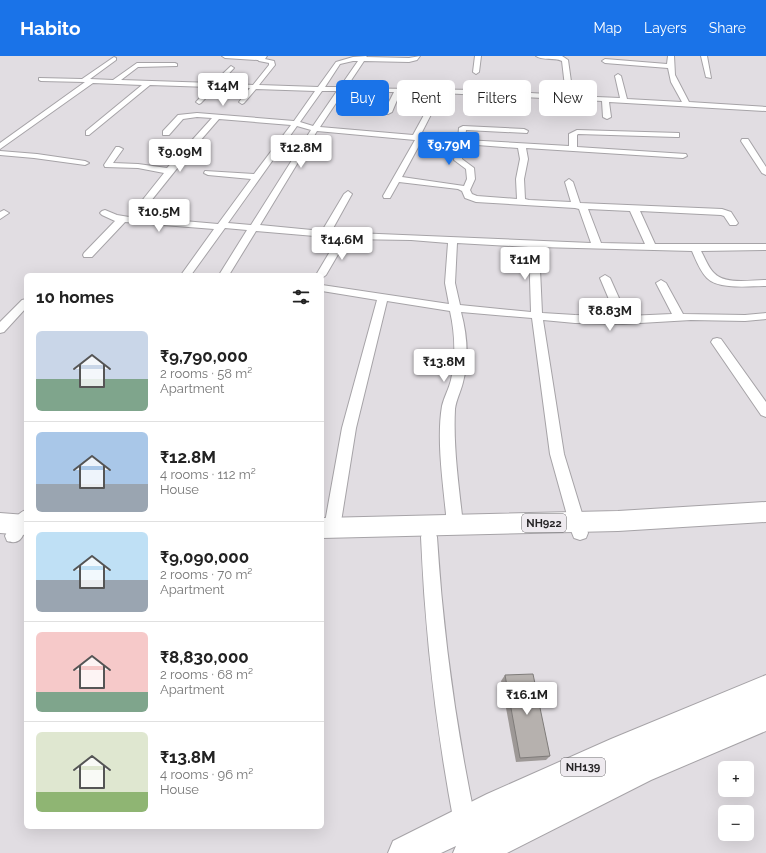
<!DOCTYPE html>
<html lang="en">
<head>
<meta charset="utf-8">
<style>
  body { margin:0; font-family:Raleway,sans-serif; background:#f6f6f6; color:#222; height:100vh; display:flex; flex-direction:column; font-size:15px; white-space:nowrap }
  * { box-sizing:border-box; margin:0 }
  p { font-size:13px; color:#767676 }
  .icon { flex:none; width:22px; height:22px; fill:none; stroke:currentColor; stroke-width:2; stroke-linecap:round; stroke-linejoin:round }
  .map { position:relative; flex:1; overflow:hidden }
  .sheet { position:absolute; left:24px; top:217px; width:300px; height:556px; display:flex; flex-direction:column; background:#fff; border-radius:6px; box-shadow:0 4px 16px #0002 }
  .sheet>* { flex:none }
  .banner { position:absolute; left:336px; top:24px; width:370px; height:36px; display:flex; gap:8px }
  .fabs { position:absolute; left:718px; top:705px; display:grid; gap:8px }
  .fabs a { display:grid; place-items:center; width:36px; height:36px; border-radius:6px; background:#fff; box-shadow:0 4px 16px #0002; font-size:20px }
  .price { position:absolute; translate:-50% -34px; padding:0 9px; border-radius:4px; background:#fff; color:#222; font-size:13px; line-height:26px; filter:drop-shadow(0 1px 2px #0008) }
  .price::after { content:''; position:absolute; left:50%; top:24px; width:12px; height:9px; margin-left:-6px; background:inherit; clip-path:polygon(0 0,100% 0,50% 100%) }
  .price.on { background:#1a73e8; color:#fff }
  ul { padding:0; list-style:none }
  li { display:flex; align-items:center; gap:12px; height:100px; padding:0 12px }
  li+li { border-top:1px solid #e0e0e0 }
  li span { display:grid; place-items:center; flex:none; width:112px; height:80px; border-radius:6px; color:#555 }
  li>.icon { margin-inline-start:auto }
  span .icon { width:48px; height:48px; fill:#fffc; stroke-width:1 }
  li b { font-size:17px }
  h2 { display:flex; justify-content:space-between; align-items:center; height:48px; padding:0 12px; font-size:17px }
  .pill { padding:0 14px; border-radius:6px; background:#fff; box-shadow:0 4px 16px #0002; font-size:14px; line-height:36px }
  .pill.on { background:#1a73e8; color:#fff }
  header { display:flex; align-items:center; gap:24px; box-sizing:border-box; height:56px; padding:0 20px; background:#1a73e8; color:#fff }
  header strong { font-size:19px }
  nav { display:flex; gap:22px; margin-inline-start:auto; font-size:14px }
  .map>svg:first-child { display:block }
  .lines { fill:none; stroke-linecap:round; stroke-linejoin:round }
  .minor-casing { stroke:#a6a3a7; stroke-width:2 }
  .primary-casing { stroke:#a6a3a7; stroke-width:2 }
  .trunk-casing { stroke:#a6a3a7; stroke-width:2 }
  .minor { fill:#fff; fill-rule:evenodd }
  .primary { fill:#fff; fill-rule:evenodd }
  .trunk { fill:#fff; fill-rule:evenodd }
  .wall { fill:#9d9896 }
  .building { fill:#b6b1ae; stroke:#7f7c7a }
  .labels { text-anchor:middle; stroke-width:3.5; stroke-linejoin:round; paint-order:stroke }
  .shield { fill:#eeeaef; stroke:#636164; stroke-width:1 }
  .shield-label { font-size:11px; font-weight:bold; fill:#282628 }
</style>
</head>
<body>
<header>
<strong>Habito</strong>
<nav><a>Map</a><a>Layers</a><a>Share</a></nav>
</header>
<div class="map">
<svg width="766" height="797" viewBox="0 0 766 797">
  <rect width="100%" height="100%" fill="#e1dde2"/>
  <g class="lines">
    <defs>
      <path id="minor" d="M222 0H267L265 3 274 5 275 9 259 29 318 31 336 6 353 1 367 0 366 1 409 2 420 0 417 4 409 6 364 5 346 32 477 34 566 39 562 5C554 1 543 5 536 0H562L568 4 573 40 620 42 615 20 618 18 621 20 627 43 682 46 671 26 668 12 605 7 602 5 605 3 667 8 668 0H674L675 19 689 46 766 51V55L609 46 611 61 607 63 603 61 602 45 442 37 420 80 458 83 459 72 463 70 524 73 528 75 527 77 466 74 465 84 569 90V78L577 74 679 77V81H676L578 78 577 79V91L686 98 687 100 683 102 526 92 528 103 524 123 525 143 529 144 571 146 565 126 569 123 573 126 580 147 722 153 731 156 738 167 736 169H730L724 160 721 159 640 155 655 188H766V194L701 195C705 202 708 211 714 217 725 229 751 224 766 224V230C750 230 719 234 707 222 700 215 696 204 692 195L539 191 542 257 575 259 616 260 600 222 605 219 610 222 627 260 672 258 656 227 661 224 666 227 683 258 745 259 766 257V263L745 265 691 264 623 268 575 267 543 264 564 398 588 477 586 482 580 484 574 482 572 477 550 398 532 262 461 256C467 278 469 304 463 326 461 335 456 344 455 353 453 392 459 430 463 469L460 474 455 476 450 474 447 469C444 433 436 386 442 350 444 341 449 333 451 324 456 302 455 277 450 255L387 245 356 372 340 472 337 477 332 479 327 477 324 472 342 372 377 244 322 235V229L449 248 445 227 448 187 411 184 347 183 326 219 322 222V219H316L338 182 256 175 229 219H219L247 174 225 172 191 219H181L214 173 125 166 92 201H84L83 199 84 197 115 165 102 159 100 157 102 155 105 154 117 159 129 161 164 117 138 112 105 111 104 109 116 91H119L123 93 113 107 138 108 167 112 212 62 197 61 183 63 169 79H163V75L178 59 197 57 294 65 315 35 256 33 244 47 242 48 239 46 250 32 216 31 201 47 199 48 196 46 210 31 150 29 89 79H86V75L142 29 93 27 0 93V87L85 26 41 25 39 24V22L82 23 114 1 116 2V4L90 23 113 24 137 7H175L177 8V10L138 11 121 24 213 27 231 10 234 12 220 27 253 29 269 9V7L259 5 258 4 225 2ZM353 5H358L340 31H325L340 8ZM322 35H337L313 70 300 66ZM344 35 368 36 359 54 362 56 365 54 374 36H394L384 56 388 58 392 56 400 37H436L413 79 320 71ZM219 63 291 69 254 118 205 115 204 117 208 119 251 123 218 168 138 161 187 100ZM297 70 311 74 251 169 228 167ZM317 75 415 84 383 140 384 142H390L399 126 458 133 462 135 465 142 476 146 575 152 579 153 591 187 331 176 352 138 348 135 344 138 322 175 260 169ZM422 84 457 87 454 104 466 113 467 123 464 130 402 121ZM464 88 518 92 520 103 516 123 517 143 477 140 472 138 470 134 475 123 474 112 462 103ZM588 153 630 155 645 188 601 187ZM457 187 529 191 531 256 460 249 455 227Z
        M475 0H481L479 16 476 18 473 16Z
        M701 0H707L711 22 706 21Z
        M742 83H748L766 111V119L762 117 741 85Z
        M0 95 37 98 85 105 89 107 85 109 34 102 0 99Z
        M4 154 9 157 0 163V156Z
        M26 243V252L4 276 0 277V266L22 244Z
        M717 282 721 283 766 346V361L761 359 711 286 713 283Z
        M26 454C26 466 27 492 7 485L5 480C9 471 16 457 26 454Z
        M429 474 435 476 437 481C443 578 456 672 476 767L473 775 465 778 457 775 454 767C436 672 425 577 421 481L423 476Z"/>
      <path id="primary" d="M766 446V466L618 475 322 482V462L618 455Z
        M0 457 26 459V479L0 477Z"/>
      <path id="trunk" d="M766 619V675L651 724 507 797H453L456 790 441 797H388L393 785 487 738 611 683Z"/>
    </defs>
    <use href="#minor" class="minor-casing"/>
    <use href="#primary" class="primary-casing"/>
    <use href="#trunk" class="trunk-casing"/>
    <use href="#minor" class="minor"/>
    <use href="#primary" class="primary"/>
    <use href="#trunk" class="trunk"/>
  </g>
  <path class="wall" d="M505 619 550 700 546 704 516 706 501 625Z"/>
  <path class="building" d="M533 618 550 700 520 702 505 619Z"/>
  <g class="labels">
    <g class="shield">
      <rect x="522" y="458" width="44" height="18" rx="3"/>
      <rect x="561" y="702" width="44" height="18" rx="3"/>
    </g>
    <g class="shield-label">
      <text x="544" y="471">NH922</text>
      <text x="583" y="715">NH139</text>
    </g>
  </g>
</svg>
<div class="fabs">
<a>+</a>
<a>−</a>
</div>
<b class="price" style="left:223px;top:51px">₹14M</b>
<b class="price on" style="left:449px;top:110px">₹9.79M</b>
<b class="price" style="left:301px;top:113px">₹12.8M</b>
<b class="price" style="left:180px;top:117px">₹9.09M</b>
<b class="price" style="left:159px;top:177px">₹10.5M</b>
<b class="price" style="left:342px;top:205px">₹14.6M</b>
<b class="price" style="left:525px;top:225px">₹11M</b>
<b class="price" style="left:610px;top:276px">₹8.83M</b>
<b class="price" style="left:444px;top:327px">₹13.8M</b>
<b class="price" style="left:527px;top:660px">₹16.1M</b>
<div class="banner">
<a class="pill on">Buy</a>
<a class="pill">Rent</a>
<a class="pill">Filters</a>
<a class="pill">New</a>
</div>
<section class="sheet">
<h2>10 homes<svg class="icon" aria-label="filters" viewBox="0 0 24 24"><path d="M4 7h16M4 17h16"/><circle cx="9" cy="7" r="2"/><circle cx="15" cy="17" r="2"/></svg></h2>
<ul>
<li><span style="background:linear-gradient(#c9d6e8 60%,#7fa58c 0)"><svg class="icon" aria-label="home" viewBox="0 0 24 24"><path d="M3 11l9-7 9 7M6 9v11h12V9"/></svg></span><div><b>₹9,790,000</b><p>2 rooms · 58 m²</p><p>Apartment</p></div></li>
<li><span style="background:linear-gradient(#a9c7e8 65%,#9aa5b1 0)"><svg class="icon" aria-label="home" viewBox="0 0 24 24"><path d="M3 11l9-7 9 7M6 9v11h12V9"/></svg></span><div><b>₹12.8M</b><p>4 rooms · 112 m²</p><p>House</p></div></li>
<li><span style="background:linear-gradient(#bfe0f5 60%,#9aa5b1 0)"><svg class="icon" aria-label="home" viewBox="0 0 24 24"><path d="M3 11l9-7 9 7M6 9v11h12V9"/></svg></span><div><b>₹9,090,000</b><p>2 rooms · 70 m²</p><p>Apartment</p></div></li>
<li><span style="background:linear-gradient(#f6c9c9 75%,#7fa58c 0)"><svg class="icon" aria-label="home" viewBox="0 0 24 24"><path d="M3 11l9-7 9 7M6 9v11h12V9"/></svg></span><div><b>₹8,830,000</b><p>2 rooms · 68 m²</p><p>Apartment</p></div></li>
<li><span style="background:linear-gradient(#dfe7d0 75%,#8fb573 0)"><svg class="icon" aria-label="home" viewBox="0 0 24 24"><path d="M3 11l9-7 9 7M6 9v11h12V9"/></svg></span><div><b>₹13.8M</b><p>4 rooms · 96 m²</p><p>House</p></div></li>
</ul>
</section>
</div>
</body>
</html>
